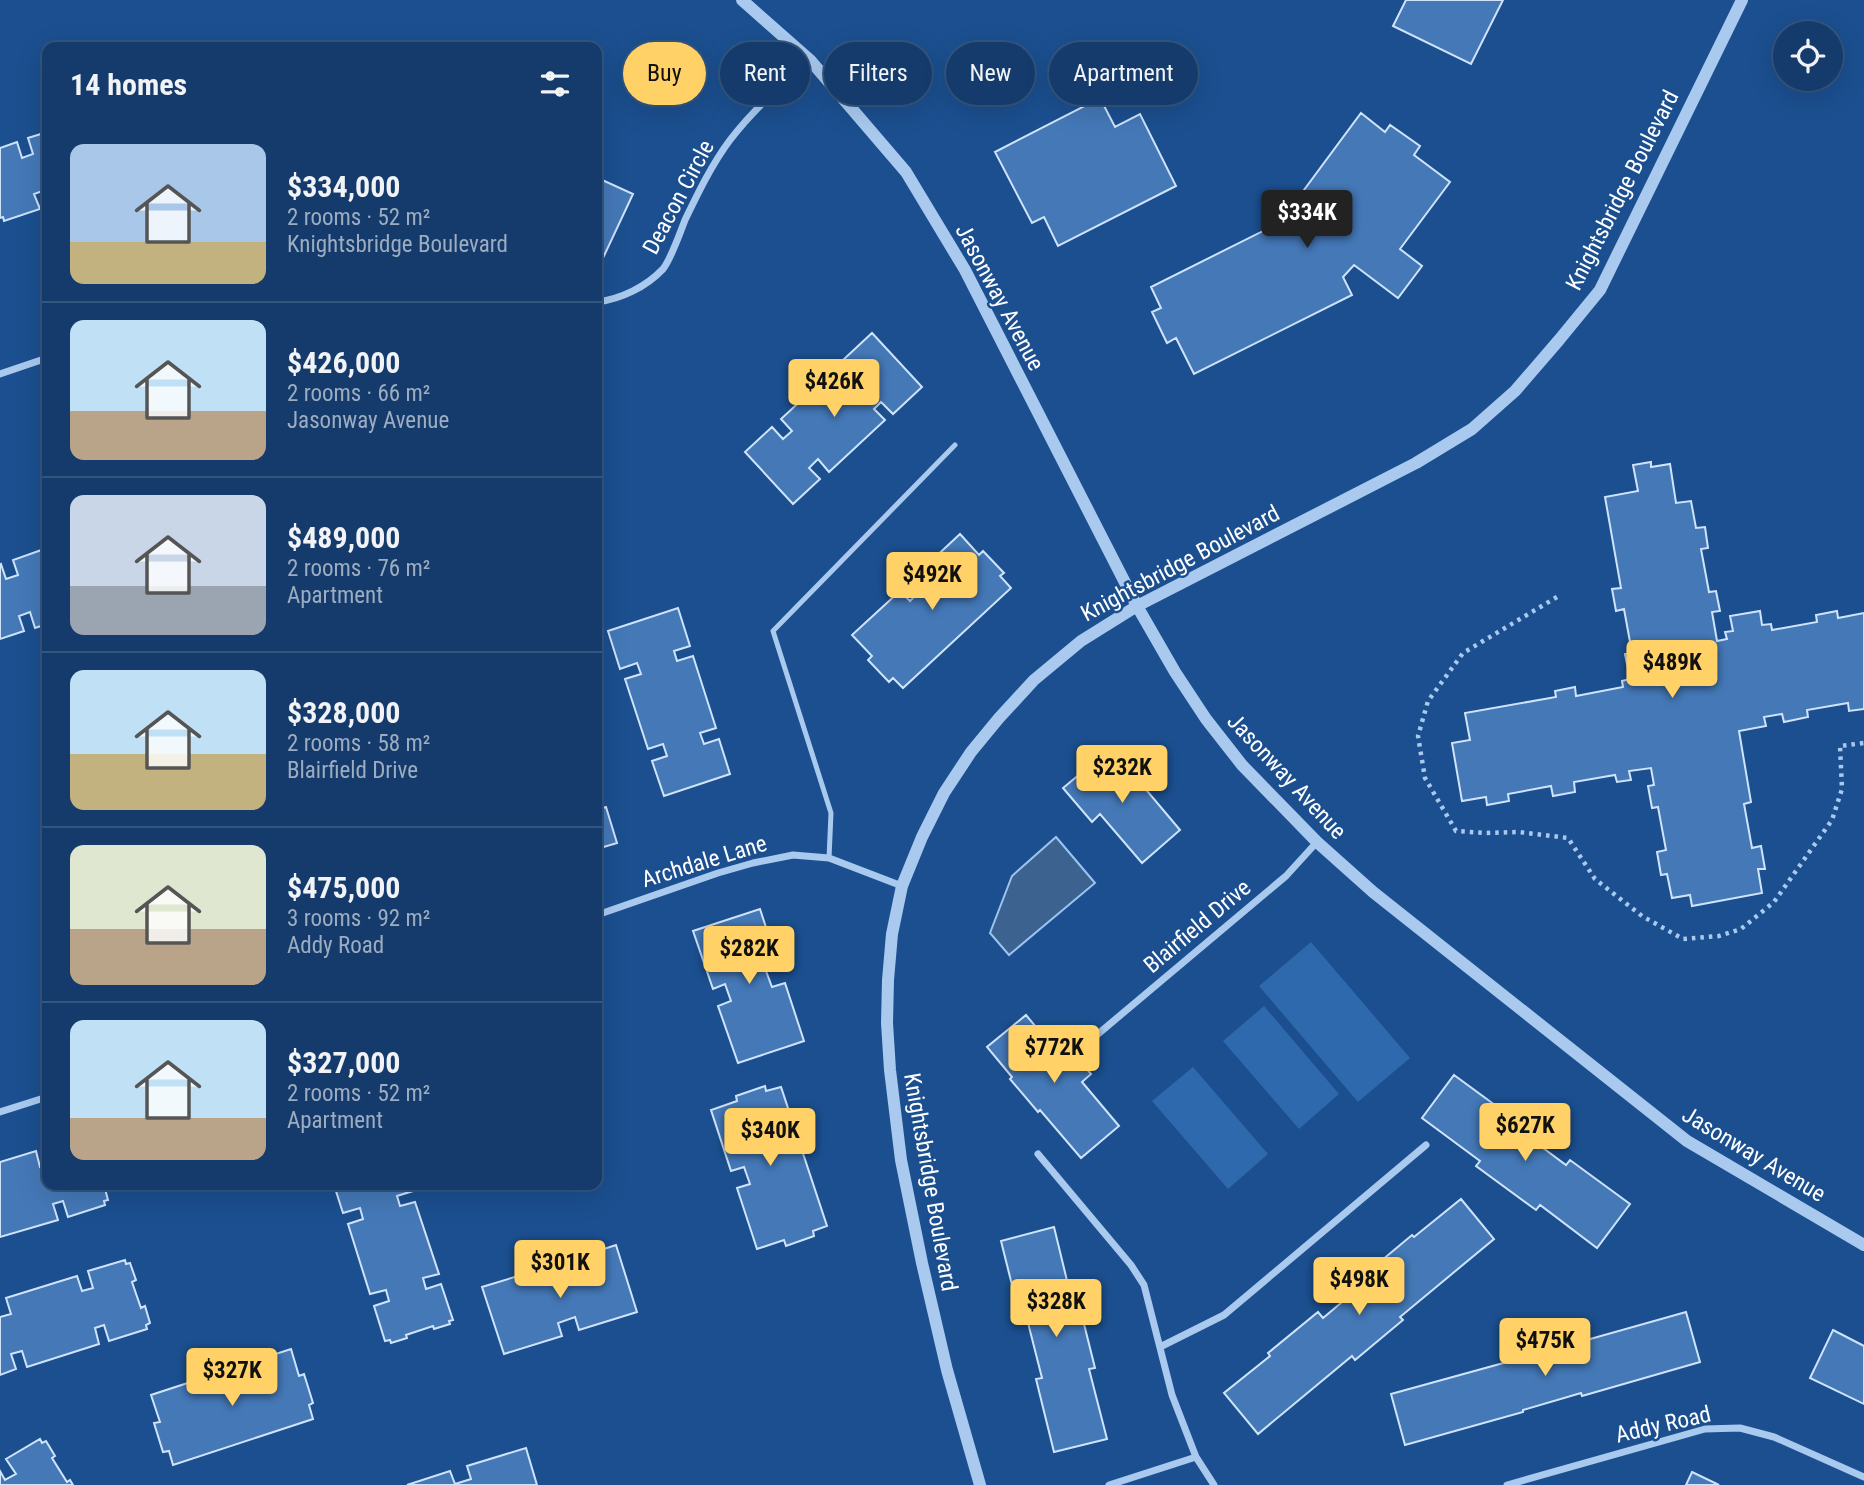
<!DOCTYPE html>
<html lang="en">
<head>
<meta charset="utf-8">
<style>
  body { margin:0; font-family:"Roboto Condensed",sans-serif; background:#214673; color:#f1f3f6; height:100vh; display:flex; flex-direction:column; font-size:26px; white-space:nowrap }
  * { box-sizing:border-box; margin:0 }
  p { font-size:23px; color:#9dadc1 }
  .icon { flex:none; width:38px; height:38px; fill:none; stroke:currentColor; stroke-width:2; stroke-linecap:round; stroke-linejoin:round }
  .map { position:relative; flex:1; overflow:hidden }
  .side { position:absolute; left:42px; top:42px; width:560px; height:1148px; display:flex; flex-direction:column; background:#143b6b; border-radius:14px; box-shadow:0 7px 28px #0002,0 0 0 2px #33557e }
  .side>* { flex:none }
  .top-card { position:absolute; left:623px; top:42px; width:665px; height:63px; display:flex; gap:14px }
  .buttons { position:absolute; left:1773px; top:21px; display:grid; gap:14px }
  .buttons a { display:grid; place-items:center; width:70px; height:70px; border-radius:50%; background:#143b6b; box-shadow:0 7px 28px #0002,0 0 0 2px #33557e; font-size:35px }
  .price { position:absolute; translate:-50% -60px; padding:0 16px; border-radius:7px; background:#ffd166; color:#111; font-size:23px; line-height:46px; filter:drop-shadow(0 2px 4px #0008) }
  .price::after { content:''; position:absolute; left:50%; top:42px; width:21px; height:16px; margin-left:-10px; background:inherit; clip-path:polygon(0 0,100% 0,50% 100%) }
  .price.active { background:#222; color:#fff }
  ul { padding:0; list-style:none }
  li { display:flex; align-items:center; gap:21px; height:175px; padding:0 28px }
  li+li { border-top:2px solid #33557e }
  li span { display:grid; place-items:center; flex:none; width:196px; height:140px; border-radius:14px; color:#555 }
  li>.icon { margin-inline-start:auto }
  span .icon { width:84px; height:84px; fill:#fffc; stroke-width:1 }
  li b { font-size:30px }
  h2 { display:flex; justify-content:space-between; align-items:center; height:84px; padding:0 28px; font-size:30px }
  .tag { padding:0 24px; border-radius:32px; background:#143b6b; box-shadow:0 7px 28px #0002,0 0 0 2px #33557e; font-size:24px; line-height:63px }
  .tag.active { background:#ffd166; color:#111 }
  .map>svg:first-child { display:block }
  .green { fill:#2e69ad }
  .water { fill:#3c6290; stroke:#9cc4f0; stroke-width:2 }
  .building { fill:#4478b7; stroke:#cfe3fa; stroke-width:2 }
  .lines { fill:none; stroke-linecap:round; stroke-linejoin:round }
  .path { stroke:#a9c9ee; stroke-width:4.5; stroke-dasharray:3.5 5; stroke-linecap:butt }
  .service { stroke:#a9c9ee; stroke-width:5 }
  .minor { stroke:#a9c9ee; stroke-width:7 }
  .tertiary { stroke:#a9c9ee; stroke-width:12 }
  .labels { text-anchor:middle; stroke-width:5; stroke-linejoin:round; paint-order:stroke }
  .street-label { font-size:23px; fill:#fff; stroke:#1b4f8f }
</style>
</head>
<body>
<div class="map">
<svg width="1864" height="1485" viewBox="0 0 1864 1485">
  <rect width="100%" height="100%" fill="#1b4f8f"/>
  <path class="green" d="M1311 942 1410 1058 1358 1102 1259 986Z
    M1264 1006 1339 1094 1299 1129 1223 1041Z
    M1193 1067 1268 1154 1228 1189 1152 1101Z"/>
  <path class="water" d="M1056 837 1095 883 1009 955 990 933 1012 876Z"/>
  <path class="building" d="M1406 0H1503L1471 64 1393 26Z
    M1100 98 1115 127 1140 114 1176 186 1058 246 1044 217 1032 223 995 152Z
    M1361 113 1385 132 1390 125 1420 146 1414 155 1450 182 1400 249 1422 266 1398 298 1354 265 1343 277 1352 295 1194 374 1176 338 1167 343 1152 312 1161 308 1151 287 1309 208 1315 220 1322 210 1301 194Z
    M47 132V197L45 190 34 194 40 209 4 221 3 217 0 218V148L17 142 22 158 33 154 28 138Z
    M600 179 633 194 603 258 597 255V185Z
    M872 333 922 387 893 414 881 402 874 409 885 420 829 472 818 459 809 468 820 479 793 504 745 452 772 427 783 439 792 431 781 419 835 369 846 380 855 373 843 360Z
    M1651 462V467L1670 464 1676 503 1691 501 1696 528 1705 527 1708 548 1701 549 1709 592 1716 591 1720 611 1712 612 1717 641 1727 639 1725 632 1733 631 1730 616 1760 611 1762 625 1771 624 1772 630 1817 622 1816 615 1837 611 1838 618 1864 613V709L1849 711 1848 703 1807 710 1808 717 1784 722 1782 714 1764 717 1766 726 1739 731 1751 802 1744 804 1752 848 1761 846 1765 869H1758L1762 893 1692 906 1690 895 1672 898 1667 874 1661 875 1657 852 1666 850 1658 807 1652 808 1648 786 1654 785 1651 768 1629 771 1631 780 1617 782 1615 775 1574 782 1575 792 1553 796 1551 786 1508 794 1509 801 1487 805 1486 797 1462 801 1452 743 1470 740 1465 713 1556 697 1555 691 1575 687 1576 696 1623 687 1622 681 1630 679 1625 654 1632 653 1624 609 1616 611 1612 589 1621 588 1605 497 1638 491 1633 465Z
    M960 534 979 555 983 551 1004 573 1000 576 1011 588 903 688 893 678 889 682 868 660 872 656 852 635 900 591 910 601 922 589 913 578Z
    M47 548V624L35 628 30 612 19 616 24 631 0 639V565L1 564 6 579 18 575 13 560Z
    M678 608 690 646 674 651 677 661 693 656 716 728 700 733 704 744 719 739 730 774 664 796 652 761 667 756 663 744 648 749 625 679 641 674 637 663 620 669 608 631Z
    M1111 748 1180 830 1142 863 1100 814 1092 822 1063 788Z
    M606 807 617 843 597 849V810Z
    M760 909 779 967 766 971 772 987 785 983 804 1041 738 1063 718 1006 731 1001 725 984 713 989 693 931Z
    M1026 1015 1050 1044 1059 1036 1091 1074 1082 1082 1119 1126 1081 1158 1040 1110 1038 1112 1010 1079 1012 1077 987 1047Z
    M1454 1075 1514 1119 1511 1124 1566 1165 1570 1160 1630 1204 1597 1248 1540 1205 1536 1210 1476 1166 1480 1161 1422 1118Z
    M765 1086 766 1091 781 1087 827 1226 813 1231 814 1236 786 1246 784 1240 757 1249 737 1188 750 1184 744 1167 731 1171 711 1110 737 1101 736 1096Z
    M36 1151 40 1167 47 1165V1185H104L108 1200 104 1201 105 1205 68 1217 63 1201 53 1204 58 1220 0 1237V1162Z
    M334 1185H411L413 1191 397 1196 400 1206 415 1202 439 1274 423 1278 426 1289 441 1284 453 1320 449 1321 450 1324 434 1329 433 1326 406 1335 407 1338 391 1343 390 1340 385 1341 374 1306 389 1301 386 1290 370 1294 348 1224 363 1219 360 1208 343 1213Z
    M1461 1199 1494 1239 1400 1317 1403 1320 1355 1360 1352 1356 1258 1434 1224 1393 1270 1356 1268 1353 1318 1312 1323 1318 1367 1281 1363 1276 1412 1235 1414 1237Z
    M1054 1227 1071 1297 1077 1296 1095 1368 1089 1369 1107 1439 1054 1452 1036 1379 1042 1378 1025 1311 1019 1313 1001 1241Z
    M616 1245 637 1312 579 1330 575 1317 558 1323 562 1336 504 1354 482 1287 541 1269 545 1282 562 1277 558 1264Z
    M125 1260 126 1264 130 1263 136 1280 132 1282 141 1308 145 1306 150 1323 146 1325 147 1329 109 1341 104 1325 95 1328 99 1344 27 1367 22 1351 11 1354 16 1369 0 1375V1317L11 1314 6 1298 77 1276 82 1291 93 1288 88 1271Z
    M1686 1312 1700 1362 1582 1396 1581 1393 1523 1410V1412L1405 1445 1391 1394 1507 1362 1505 1357 1568 1339 1569 1345Z
    M1833 1330 1864 1346V1404L1810 1378Z
    M291 1349 299 1376 304 1374 313 1403 309 1405 313 1419 173 1465 169 1451 163 1452 154 1423 160 1422 151 1395 212 1375 217 1388 234 1382 229 1369Z
    M40 1439 42 1443 46 1441 55 1456 52 1458 67 1482 70 1480 73 1485H0V1471L5 1480 16 1474 6 1459Z
    M526 1448 537 1485H407L450 1471 455 1484 471 1479 467 1466Z
    M1692 1472 1719 1485H1686Z"/>
  <g class="lines">
    <path class="path" d="M1557 597 1463 653 1428 701 1418 736 1425 778 1456 831 1485 833 1519 832 1568 838 1595 879 1642 916 1683 939 1719 936 1741 929 1774 902 1832 820 1842 789 1840 746 1864 743"/>
    <path class="service" d="M829 858 831 813 773 631 955 445"/>
    <path class="minor" d="M597 302C621 299 646 287 663 269 671 259 680 233 685 220 698 193 712 164 730 140 753 110 781 85 810 60
      M0 374 47 358
      M597 915 718 873 753 863 793 855 829 858 902 886
      M1098 1034 1286 876 1317 842
      M0 1112 47 1097
      M1038 1154 1131 1265 1144 1285 1172 1395 1196 1457 1214 1485
      M1160 1347 1224 1315 1426 1145
      M1109 1485 1196 1457
      M1507 1485 1705 1429 1740 1428 1774 1437 1864 1477"/>
    <path class="tertiary" d="M742 0 810 60 906 172 965 270 1137 606 1175 672 1206 719 1242 765 1317 842 1373 892 1687 1141 1864 1245
      M980 1485 947 1370 922 1263 901 1160 890 1070 887 1023 888 980 892 934 902 886 922 837 944 793 971 752 999 718 1034 680 1081 641 1137 606 1416 463 1472 429 1515 391 1559 340 1600 290 1742 0"/>
  </g>
  <g class="labels">
    <g class="street-label">
      <text transform="translate(1622 190) rotate(-63)" y="8">Knightsbridge Boulevard</text>
      <text transform="translate(678 197) rotate(-62)" y="8">Deacon Circle</text>
      <text transform="translate(1000 297) rotate(62)" y="8">Jasonway Avenue</text>
      <text transform="translate(1180 563) rotate(-28)" y="8">Knightsbridge Boulevard</text>
      <text transform="translate(1287 776) rotate(47)" y="8">Jasonway Avenue</text>
      <text transform="translate(704 861) rotate(-17)" y="8">Archdale Lane</text>
      <text transform="translate(1197 926) rotate(-40)" y="8">Blairfield Drive</text>
      <text transform="translate(1754 1154) rotate(31)" y="8">Jasonway Avenue</text>
      <text transform="translate(931 1182) rotate(80)" y="8">Knightsbridge Boulevard</text>
      <text transform="translate(1663 1424) rotate(-13)" y="8">Addy Road</text>
    </g>
  </g>
</svg>
<div class="buttons">
<a><svg class="icon" aria-label="locate" viewBox="0 0 24 24"><circle cx="12" cy="12" r="6"/><path d="M12 2v4M12 18v4M2 12h4M18 12h4"/></svg></a>
</div>
<b class="price active" style="left:1307px;top:250px">$334K</b>
<b class="price" style="left:834px;top:419px">$426K</b>
<b class="price" style="left:932px;top:612px">$492K</b>
<b class="price" style="left:1672px;top:700px">$489K</b>
<b class="price" style="left:1122px;top:805px">$232K</b>
<b class="price" style="left:749px;top:986px">$282K</b>
<b class="price" style="left:1054px;top:1085px">$772K</b>
<b class="price" style="left:1525px;top:1163px">$627K</b>
<b class="price" style="left:770px;top:1168px">$340K</b>
<b class="price" style="left:560px;top:1300px">$301K</b>
<b class="price" style="left:1359px;top:1317px">$498K</b>
<b class="price" style="left:1056px;top:1339px">$328K</b>
<b class="price" style="left:1545px;top:1378px">$475K</b>
<b class="price" style="left:232px;top:1408px">$327K</b>
<div class="top-card">
<a class="tag active">Buy</a>
<a class="tag">Rent</a>
<a class="tag">Filters</a>
<a class="tag">New</a>
<a class="tag">Apartment</a>
</div>
<section class="side">
<h2>14 homes<svg class="icon" aria-label="filters" viewBox="0 0 24 24"><path d="M4 7h16M4 17h16"/><circle cx="9" cy="7" r="2"/><circle cx="15" cy="17" r="2"/></svg></h2>
<ul>
<li><span style="background:linear-gradient(#a9c7e8 70%,#c2b280 0)"><svg class="icon" aria-label="home" viewBox="0 0 24 24"><path d="M3 11l9-7 9 7M6 9v11h12V9"/></svg></span><div><b>$334,000</b><p>2 rooms · 52 m²</p><p>Knightsbridge Boulevard</p></div></li>
<li><span style="background:linear-gradient(#bfe0f5 65%,#b9a48a 0)"><svg class="icon" aria-label="home" viewBox="0 0 24 24"><path d="M3 11l9-7 9 7M6 9v11h12V9"/></svg></span><div><b>$426,000</b><p>2 rooms · 66 m²</p><p>Jasonway Avenue</p></div></li>
<li><span style="background:linear-gradient(#c9d6e8 65%,#9aa5b1 0)"><svg class="icon" aria-label="home" viewBox="0 0 24 24"><path d="M3 11l9-7 9 7M6 9v11h12V9"/></svg></span><div><b>$489,000</b><p>2 rooms · 76 m²</p><p>Apartment</p></div></li>
<li><span style="background:linear-gradient(#bfe0f5 60%,#c2b280 0)"><svg class="icon" aria-label="home" viewBox="0 0 24 24"><path d="M3 11l9-7 9 7M6 9v11h12V9"/></svg></span><div><b>$328,000</b><p>2 rooms · 58 m²</p><p>Blairfield Drive</p></div></li>
<li><span style="background:linear-gradient(#dfe7d0 60%,#b9a48a 0)"><svg class="icon" aria-label="home" viewBox="0 0 24 24"><path d="M3 11l9-7 9 7M6 9v11h12V9"/></svg></span><div><b>$475,000</b><p>3 rooms · 92 m²</p><p>Addy Road</p></div></li>
<li><span style="background:linear-gradient(#bfe0f5 70%,#b9a48a 0)"><svg class="icon" aria-label="home" viewBox="0 0 24 24"><path d="M3 11l9-7 9 7M6 9v11h12V9"/></svg></span><div><b>$327,000</b><p>2 rooms · 52 m²</p><p>Apartment</p></div></li>
</ul>
</section>
</div>
</body>
</html>
